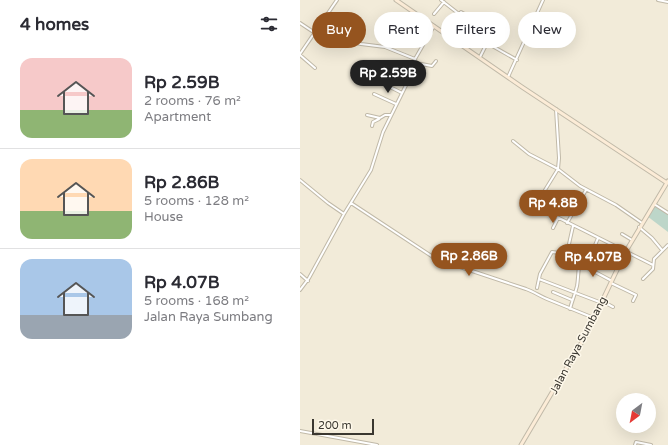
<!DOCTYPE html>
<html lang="en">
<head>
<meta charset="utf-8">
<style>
  body { margin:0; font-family:"Varela Round",sans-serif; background:#f7f7f7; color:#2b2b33; height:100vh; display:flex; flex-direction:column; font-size:15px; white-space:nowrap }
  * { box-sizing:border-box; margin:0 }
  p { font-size:13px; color:#7c7c81 }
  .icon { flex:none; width:22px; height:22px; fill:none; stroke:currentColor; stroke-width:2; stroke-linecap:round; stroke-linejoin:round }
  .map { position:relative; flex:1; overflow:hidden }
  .drawer { display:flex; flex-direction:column; background:#fff; width:300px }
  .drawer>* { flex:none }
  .guide { position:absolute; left:12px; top:12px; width:296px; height:36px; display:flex; gap:8px }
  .needle { width:26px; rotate:212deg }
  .fabs { position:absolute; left:316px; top:393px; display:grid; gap:8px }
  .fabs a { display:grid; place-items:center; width:40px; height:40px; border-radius:50%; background:#fff; box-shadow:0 4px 16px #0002; font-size:20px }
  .scale { position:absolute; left:12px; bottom:10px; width:62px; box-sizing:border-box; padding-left:4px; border:2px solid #3a3730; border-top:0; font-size:11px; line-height:14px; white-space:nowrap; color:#3a3730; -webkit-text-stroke:3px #fef8ea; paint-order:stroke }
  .price { position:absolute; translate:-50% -34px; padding:0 9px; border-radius:14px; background:#95541f; color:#fff; font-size:13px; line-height:26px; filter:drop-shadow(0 1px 2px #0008) }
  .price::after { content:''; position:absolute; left:50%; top:24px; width:12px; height:9px; margin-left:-6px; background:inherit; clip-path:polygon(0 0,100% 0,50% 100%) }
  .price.selected { background:#222; color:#fff }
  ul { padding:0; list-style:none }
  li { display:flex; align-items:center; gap:12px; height:100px; padding:0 20px }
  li+li { border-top:1px solid #e1e1e2 }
  li span { display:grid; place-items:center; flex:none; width:112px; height:80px; border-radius:12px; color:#555 }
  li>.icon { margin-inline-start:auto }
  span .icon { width:48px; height:48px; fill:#fffc; stroke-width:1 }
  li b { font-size:17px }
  h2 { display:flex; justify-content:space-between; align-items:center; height:48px; padding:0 20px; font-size:17px }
  .tag { padding:0 14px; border-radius:18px; background:#fff; box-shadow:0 4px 16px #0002; font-size:14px; line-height:36px }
  .tag.selected { background:#95541f; color:#fff }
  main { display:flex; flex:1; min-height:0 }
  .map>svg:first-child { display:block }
  .green { fill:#bdd6c9 }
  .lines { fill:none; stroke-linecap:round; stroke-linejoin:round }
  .street-casing { stroke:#c0b9a8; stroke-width:4 }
  .secondary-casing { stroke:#c0b9a8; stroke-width:5 }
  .street { stroke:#fff; stroke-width:2 }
  .secondary { stroke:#fcecd7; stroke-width:3 }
  .labels { text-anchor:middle; stroke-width:3; stroke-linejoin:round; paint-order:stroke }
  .street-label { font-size:11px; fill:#3a3730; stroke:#fef8ea }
</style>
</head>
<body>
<main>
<section class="drawer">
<h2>4 homes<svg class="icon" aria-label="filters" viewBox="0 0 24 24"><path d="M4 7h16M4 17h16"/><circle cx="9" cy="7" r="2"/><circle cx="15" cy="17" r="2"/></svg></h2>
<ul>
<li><span style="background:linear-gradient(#f6c9c9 65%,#8fb573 0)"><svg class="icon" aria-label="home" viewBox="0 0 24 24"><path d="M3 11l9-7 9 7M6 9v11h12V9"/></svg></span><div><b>Rp 2.59B</b><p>2 rooms · 76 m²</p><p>Apartment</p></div></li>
<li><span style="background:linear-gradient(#ffd9b3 65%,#8fb573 0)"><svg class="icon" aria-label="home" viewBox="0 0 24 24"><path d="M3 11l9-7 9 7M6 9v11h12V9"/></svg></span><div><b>Rp 2.86B</b><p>5 rooms · 128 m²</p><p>House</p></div></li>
<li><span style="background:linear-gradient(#a9c7e8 70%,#9aa5b1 0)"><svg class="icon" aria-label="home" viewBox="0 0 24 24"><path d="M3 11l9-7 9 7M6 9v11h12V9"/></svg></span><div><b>Rp 4.07B</b><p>5 rooms · 168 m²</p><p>Jalan Raya Sumbang</p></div></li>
</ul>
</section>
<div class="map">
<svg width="368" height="445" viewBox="0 0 368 445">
  <rect width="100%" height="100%" fill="#f2ebd9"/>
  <path class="green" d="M354 205 368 214V232L347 216Z"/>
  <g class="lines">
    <defs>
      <path id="street" d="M141 0 159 14
        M358 0 368 2
        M134 14 144 2
        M155 19 165 31
        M0 23 15 33
        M108 29 115 13
        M17 30 30 37 61 44 85 47 115 59
        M145 33 161 12 173 19
        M0 54 37 0
        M0 55 15 68
        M180 57 187 43 217 60
        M116 63 132 66 136 61
        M208 77 243 0
        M80 82 102 93
        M74 94 96 104
        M256 109 259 158 258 169 237 203V207L353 265
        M67 115 80 118 85 115H91
        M72 126 73 122 79 119
        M213 141 229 154 258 169 280 186 316 205 342 223
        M0 180 28 203 44 214
        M272 195 281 200
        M51 203 136 259 226 289C234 292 240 296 247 299L294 318
        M354 204 368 213
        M267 223 286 190
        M339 227 352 238 362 250
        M253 228 258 218
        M322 234 332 240
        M259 261 265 262 273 226
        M280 264 312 281
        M0 274 8 281
        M239 279 302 303
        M343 279 353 269 354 259 368 245
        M311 283 336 295 333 301
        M237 288 240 274 252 252 267 254 281 259
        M0 290 9 278 44 214 71 170 83 132 116 65 115 59 134 26
        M253 292 272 300
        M302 301 313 307
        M270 309C272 301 275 294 277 286 279 276 277 263 284 254L291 255 298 238
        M0 431 77 445
        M335 445 336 442 351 445"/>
      <path id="secondary" d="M96 0 222 87 367 183
        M221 445 286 335 326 251 368 181"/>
    </defs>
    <use href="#street" class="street-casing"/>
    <use href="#secondary" class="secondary-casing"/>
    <use href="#street" class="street"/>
    <use href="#secondary" class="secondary"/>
  </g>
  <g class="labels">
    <g class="street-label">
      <text transform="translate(278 345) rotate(-62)" y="4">Jalan Raya Sumbang</text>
    </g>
  </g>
</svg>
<div class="fabs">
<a><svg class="needle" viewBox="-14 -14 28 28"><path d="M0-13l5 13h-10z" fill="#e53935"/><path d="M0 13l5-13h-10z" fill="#7c7c81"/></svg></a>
</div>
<div class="scale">200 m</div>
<b class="price selected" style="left:88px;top:94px">Rp 2.59B</b>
<b class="price" style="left:253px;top:224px">Rp 4.8B</b>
<b class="price" style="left:169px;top:277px">Rp 2.86B</b>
<b class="price" style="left:293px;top:278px">Rp 4.07B</b>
<div class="guide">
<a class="tag selected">Buy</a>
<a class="tag">Rent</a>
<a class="tag">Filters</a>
<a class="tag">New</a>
</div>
</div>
</main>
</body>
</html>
